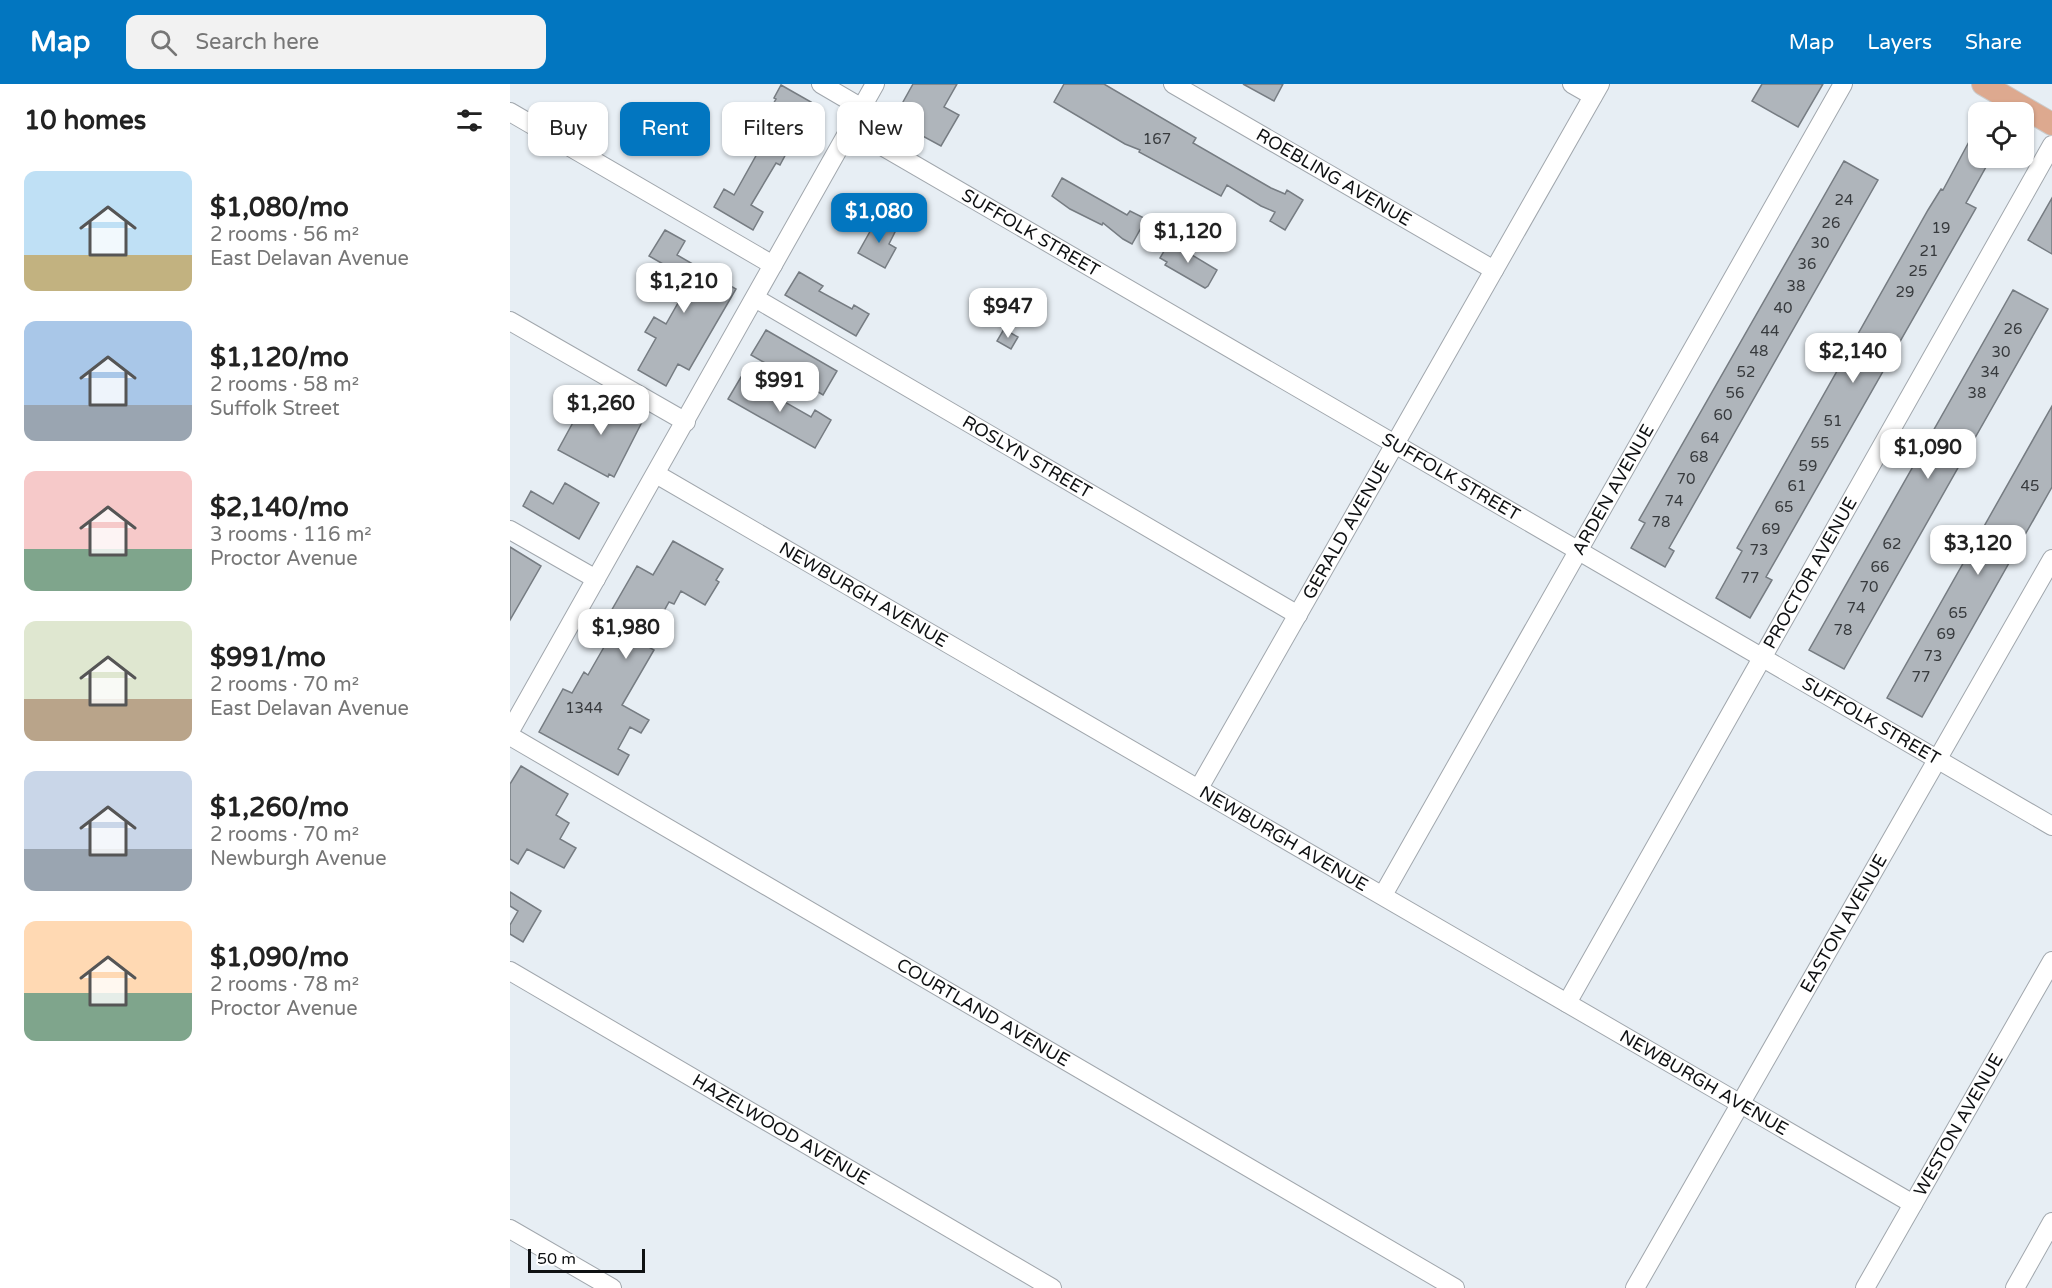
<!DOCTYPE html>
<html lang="en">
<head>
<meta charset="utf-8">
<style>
  body { margin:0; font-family:"Varela Round",sans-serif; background:#f2f2f2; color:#222; height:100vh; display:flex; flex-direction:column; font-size:22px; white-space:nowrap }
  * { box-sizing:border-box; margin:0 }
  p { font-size:20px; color:#767676 }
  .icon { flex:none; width:33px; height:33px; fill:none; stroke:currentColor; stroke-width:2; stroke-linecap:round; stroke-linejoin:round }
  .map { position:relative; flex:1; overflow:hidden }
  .details { display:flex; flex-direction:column; background:#fff; width:510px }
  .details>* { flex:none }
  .hud { position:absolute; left:18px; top:18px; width:570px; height:54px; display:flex; gap:12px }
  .controls { position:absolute; left:1458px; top:18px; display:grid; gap:12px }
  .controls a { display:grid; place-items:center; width:66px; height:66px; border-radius:12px; background:#fff; box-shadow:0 2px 4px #0004; font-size:30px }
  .scale { position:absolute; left:18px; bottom:15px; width:117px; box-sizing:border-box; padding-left:6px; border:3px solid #0f1113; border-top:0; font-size:16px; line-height:21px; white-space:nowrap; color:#0f1113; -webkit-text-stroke:4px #fff; paint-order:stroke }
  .price { position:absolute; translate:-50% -51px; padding:0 14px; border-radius:12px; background:#fff; color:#222; font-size:20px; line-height:39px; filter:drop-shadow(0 2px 3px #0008) }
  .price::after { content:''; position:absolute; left:50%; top:36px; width:18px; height:14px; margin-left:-9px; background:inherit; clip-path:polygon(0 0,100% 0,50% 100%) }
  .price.on { background:#0276c0; color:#fff }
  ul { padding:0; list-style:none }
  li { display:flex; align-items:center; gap:18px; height:150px; padding:0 24px }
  li span { display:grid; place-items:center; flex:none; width:168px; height:120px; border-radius:12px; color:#555 }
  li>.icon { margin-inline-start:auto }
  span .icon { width:72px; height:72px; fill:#fffc; stroke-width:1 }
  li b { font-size:26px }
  h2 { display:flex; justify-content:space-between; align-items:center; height:72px; padding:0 24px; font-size:26px }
  .chip { padding:0 21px; border-radius:12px; background:#fff; box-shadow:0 2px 4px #0004; font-size:21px; line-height:54px }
  .chip.on { background:#0276c0; color:#fff }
  header { display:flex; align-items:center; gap:36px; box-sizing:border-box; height:84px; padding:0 30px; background:#0276c0; color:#fff }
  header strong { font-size:28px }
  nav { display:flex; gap:33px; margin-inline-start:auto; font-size:21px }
  .search { width:420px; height:54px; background:#f2f2f2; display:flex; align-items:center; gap:15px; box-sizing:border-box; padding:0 21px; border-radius:12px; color:#767676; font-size:22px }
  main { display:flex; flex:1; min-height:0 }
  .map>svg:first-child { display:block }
  .building { fill:#afb5bb; stroke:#767c82; stroke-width:1.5 }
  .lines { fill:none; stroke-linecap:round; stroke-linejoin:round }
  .minor-casing { stroke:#a1a7ad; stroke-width:20 }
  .major-casing { stroke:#cacbcb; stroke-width:24 }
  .minor { stroke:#fff; stroke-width:18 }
  .major { stroke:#dda98f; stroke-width:22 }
  .labels { text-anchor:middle; stroke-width:4.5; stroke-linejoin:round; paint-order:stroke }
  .number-label { font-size:15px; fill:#373a3d }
  .street-label { font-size:18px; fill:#0f1113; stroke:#fff }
</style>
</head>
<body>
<header>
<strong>Map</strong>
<div class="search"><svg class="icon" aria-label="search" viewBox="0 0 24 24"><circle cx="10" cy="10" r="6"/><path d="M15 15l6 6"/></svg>Search here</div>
<nav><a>Map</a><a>Layers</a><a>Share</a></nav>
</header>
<main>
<section class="details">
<h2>10 homes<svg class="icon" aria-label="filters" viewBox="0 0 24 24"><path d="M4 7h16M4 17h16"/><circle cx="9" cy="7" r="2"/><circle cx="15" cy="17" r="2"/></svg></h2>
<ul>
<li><span style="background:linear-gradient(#bfe0f5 70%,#c2b280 0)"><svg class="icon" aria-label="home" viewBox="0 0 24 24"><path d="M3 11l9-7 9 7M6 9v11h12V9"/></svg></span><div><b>$1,080/mo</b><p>2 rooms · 56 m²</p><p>East Delavan Avenue</p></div></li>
<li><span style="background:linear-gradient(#a9c7e8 70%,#9aa5b1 0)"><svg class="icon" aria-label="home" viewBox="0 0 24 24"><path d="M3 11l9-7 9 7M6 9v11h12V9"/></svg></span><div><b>$1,120/mo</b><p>2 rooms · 58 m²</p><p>Suffolk Street</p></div></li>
<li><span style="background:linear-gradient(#f6c9c9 65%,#7fa58c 0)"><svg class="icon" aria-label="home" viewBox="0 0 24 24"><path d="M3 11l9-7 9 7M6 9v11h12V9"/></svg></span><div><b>$2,140/mo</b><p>3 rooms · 116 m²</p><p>Proctor Avenue</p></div></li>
<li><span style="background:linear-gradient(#dfe7d0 65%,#b9a48a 0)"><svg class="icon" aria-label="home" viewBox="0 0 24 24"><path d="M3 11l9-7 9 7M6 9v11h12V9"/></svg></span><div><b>$991/mo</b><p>2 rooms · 70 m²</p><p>East Delavan Avenue</p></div></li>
<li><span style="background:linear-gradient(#c9d6e8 65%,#9aa5b1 0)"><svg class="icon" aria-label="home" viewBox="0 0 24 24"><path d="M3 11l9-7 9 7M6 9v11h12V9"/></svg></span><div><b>$1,260/mo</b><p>2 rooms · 70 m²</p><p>Newburgh Avenue</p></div></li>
<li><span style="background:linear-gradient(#ffd9b3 60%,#7fa58c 0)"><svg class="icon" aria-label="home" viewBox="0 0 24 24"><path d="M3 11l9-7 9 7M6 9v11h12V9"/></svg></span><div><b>$1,090/mo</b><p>2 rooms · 78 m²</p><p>Proctor Avenue</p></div></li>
</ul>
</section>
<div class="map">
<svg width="1542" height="1204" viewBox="0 0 1542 1204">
  <rect width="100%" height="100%" fill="#e7eef4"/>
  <path class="building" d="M403 0H447L434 23 449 31 431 62 383 36Z
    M554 0H594L686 54 683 59 761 104 775 110 777 106 793 116 775 146 760 137 765 128 751 122 717 101 711 112 629 68 630 66 615 60 544 18Z
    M733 0H773L764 17Z
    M1252 0H1313L1288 43 1242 17Z
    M271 1 301 18 299 21 303 23 295 37 291 34 289 38 262 22 266 15 264 14Z
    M1468 41V74H1481L1456 119 1466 124 1256 493 1262 496 1240 534 1206 514 1232 467 1227 464 1418 126 1431 105 1433 106Z
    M246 47 278 66 270 81 266 79 241 121 253 128 243 146 204 123 214 105 224 111 248 68 237 62Z
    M1334 77 1368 96 1159 464 1164 467 1155 483 1121 464 1135 439 1129 436Z
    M552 94 617 131 620 127 636 135 622 160 613 155 593 139 592 141 560 125 542 112Z
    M1542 114V170L1518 156Z
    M367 135 386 146 379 160 386 164 375 184 348 169Z
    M155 146 175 157 167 171 226 205 179 286 168 280 156 302 128 286 146 254 135 248 144 233 156 240 181 196 139 172Z
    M661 155 679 165 677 168 707 186 698 202 695 204 655 181 657 178 650 174Z
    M289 188 313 202 309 207 342 225 344 221 359 230 346 252 275 211Z
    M1503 206 1538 225 1334 585 1299 566Z
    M494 245 508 253 501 265 487 257Z
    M256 246 327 287 313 311 300 303 303 297 274 281 271 288 241 271Z
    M231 293 301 333 305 326 321 336 305 364 218 315Z
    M78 311 89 317 92 313 133 336 104 393 99 390 98 393 48 366Z
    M1542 322V403L1412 633 1377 614Z
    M55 399 89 419 69 455 13 422 21 407 43 420Z
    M163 457 213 485 206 496 209 498 195 521 171 507 164 520 159 518 135 561 144 566 112 621 139 636 131 649 120 643 108 665 119 671 108 691 29 648 53 605 62 609 74 588 78 591 110 535 100 529 127 482 143 491Z
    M0 463 31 482 0 536Z
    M11 682 58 710 46 731 59 739 50 755 66 764 54 784 17 765 8 780 0 775V700Z
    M0 808 31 827 13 858 0 850V841L8 827 0 822Z"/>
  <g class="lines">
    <defs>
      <g id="minor">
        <path d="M311 0 352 24"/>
        <path id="s1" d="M663 0 984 186"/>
        <path d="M1062 0 1083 12"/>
        <path d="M0 28 263 181"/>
        <path id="s2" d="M341 44 1542 742"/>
        <path id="s3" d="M245 214 788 531"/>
        <path d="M0 237 176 338"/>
        <path id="s4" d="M146 390 1403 1120"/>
        <path d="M0 446 86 495"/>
        <path d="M0 647 365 0"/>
        <path id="s5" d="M0 652 945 1204"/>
        <path id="s6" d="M689 704 1090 0"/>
        <path id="s7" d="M873 811 1333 0"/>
        <path id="s8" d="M0 887 542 1204"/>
        <path id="s9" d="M1057 919 1542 61"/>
        <path d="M0 1145 102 1204"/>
        <path id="s10" d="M1125 1204 1542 475"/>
        <path id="s11" d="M1355 1204 1542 877"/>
        <path d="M1505 1204 1542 1138"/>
      </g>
      <path id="major" d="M1473 0 1542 40"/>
    </defs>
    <use href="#minor" class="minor-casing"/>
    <use href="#major" class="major-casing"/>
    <use href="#minor" class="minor"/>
    <use href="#major" class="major"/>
  </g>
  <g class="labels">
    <g class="number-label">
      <text x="647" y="60">167</text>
      <text x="1334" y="121">24</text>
      <text x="1321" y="144">26</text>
      <text x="1431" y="149">19</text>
      <text x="1310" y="164">30</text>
      <text x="1419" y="172">21</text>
      <text x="1297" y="185">36</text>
      <text x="1408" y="192">25</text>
      <text x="1286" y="207">38</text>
      <text x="1395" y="213">29</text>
      <text x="1273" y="229">40</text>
      <text x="1503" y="250">26</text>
      <text x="1260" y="252">44</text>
      <text x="1249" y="272">48</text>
      <text x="1491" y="273">30</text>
      <text x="1236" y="293">52</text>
      <text x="1480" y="293">34</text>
      <text x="1225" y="314">56</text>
      <text x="1467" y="314">38</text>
      <text x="1213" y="336">60</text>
      <text x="1323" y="342">51</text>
      <text x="1200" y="359">64</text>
      <text x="1310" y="364">55</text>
      <text x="1189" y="378">68</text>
      <text x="1298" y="387">59</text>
      <text x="1176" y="400">70</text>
      <text x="1287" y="407">61</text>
      <text x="1520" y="407">45</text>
      <text x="1164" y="422">74</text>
      <text x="1274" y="428">65</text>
      <text x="1151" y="443">78</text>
      <text x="1261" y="450">69</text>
      <text x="1382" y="465">62</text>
      <text x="1249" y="471">73</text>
      <text x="1370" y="488">66</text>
      <text x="1240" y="499">77</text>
      <text x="1359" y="508">70</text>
      <text x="1346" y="529">74</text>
      <text x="1448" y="534">65</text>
      <text x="1333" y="551">78</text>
      <text x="1436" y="555">69</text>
      <text x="1423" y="577">73</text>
      <text x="1411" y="598">77</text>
      <text x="74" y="629">1344</text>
    </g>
    <g class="street-label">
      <text dy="6" stroke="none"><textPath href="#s1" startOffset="186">ROEBLING AVENUE</textPath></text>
      <text dy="6" stroke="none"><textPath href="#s2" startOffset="208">SUFFOLK STREET</textPath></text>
      <text dy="6" stroke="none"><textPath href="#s3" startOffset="315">ROSLYN STREET</textPath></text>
      <text dy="6" stroke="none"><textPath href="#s2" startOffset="694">SUFFOLK STREET</textPath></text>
      <text dy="6" stroke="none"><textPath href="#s7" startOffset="466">ARDEN AVENUE</textPath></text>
      <text dy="6" stroke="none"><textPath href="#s6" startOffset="297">GERALD AVENUE</textPath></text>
      <text dy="6" stroke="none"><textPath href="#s9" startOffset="494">PROCTOR AVENUE</textPath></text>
      <text dy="6" stroke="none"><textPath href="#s4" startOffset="240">NEWBURGH AVENUE</textPath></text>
      <text dy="6" stroke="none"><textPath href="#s2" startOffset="1180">SUFFOLK STREET</textPath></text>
      <text dy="6" stroke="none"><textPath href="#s4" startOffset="726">NEWBURGH AVENUE</textPath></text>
      <text dy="6" stroke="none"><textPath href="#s10" startOffset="420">EASTON AVENUE</textPath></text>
      <text dy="6" stroke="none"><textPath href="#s5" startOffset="548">COURTLAND AVENUE</textPath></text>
      <text dy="6" stroke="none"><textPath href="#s4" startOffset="1212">NEWBURGH AVENUE</textPath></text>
      <text dy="6" stroke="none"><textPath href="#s11" startOffset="188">WESTON AVENUE</textPath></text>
      <text dy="6" stroke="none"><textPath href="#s8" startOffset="314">HAZELWOOD AVENUE</textPath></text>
    </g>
  </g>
</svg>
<div class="controls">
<a><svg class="icon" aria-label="locate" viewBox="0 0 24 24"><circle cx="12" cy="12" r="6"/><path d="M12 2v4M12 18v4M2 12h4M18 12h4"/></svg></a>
</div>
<div class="scale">50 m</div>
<b class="price on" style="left:369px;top:160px">$1,080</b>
<b class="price" style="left:678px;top:180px">$1,120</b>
<b class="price" style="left:174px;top:230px">$1,210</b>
<b class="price" style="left:498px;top:255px">$947</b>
<b class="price" style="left:1343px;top:300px">$2,140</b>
<b class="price" style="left:270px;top:329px">$991</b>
<b class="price" style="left:91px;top:352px">$1,260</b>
<b class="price" style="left:1418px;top:396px">$1,090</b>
<b class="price" style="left:1468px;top:492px">$3,120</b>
<b class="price" style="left:116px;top:576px">$1,980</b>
<div class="hud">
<a class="chip">Buy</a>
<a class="chip on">Rent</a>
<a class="chip">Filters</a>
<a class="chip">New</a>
</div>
</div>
</main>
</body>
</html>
